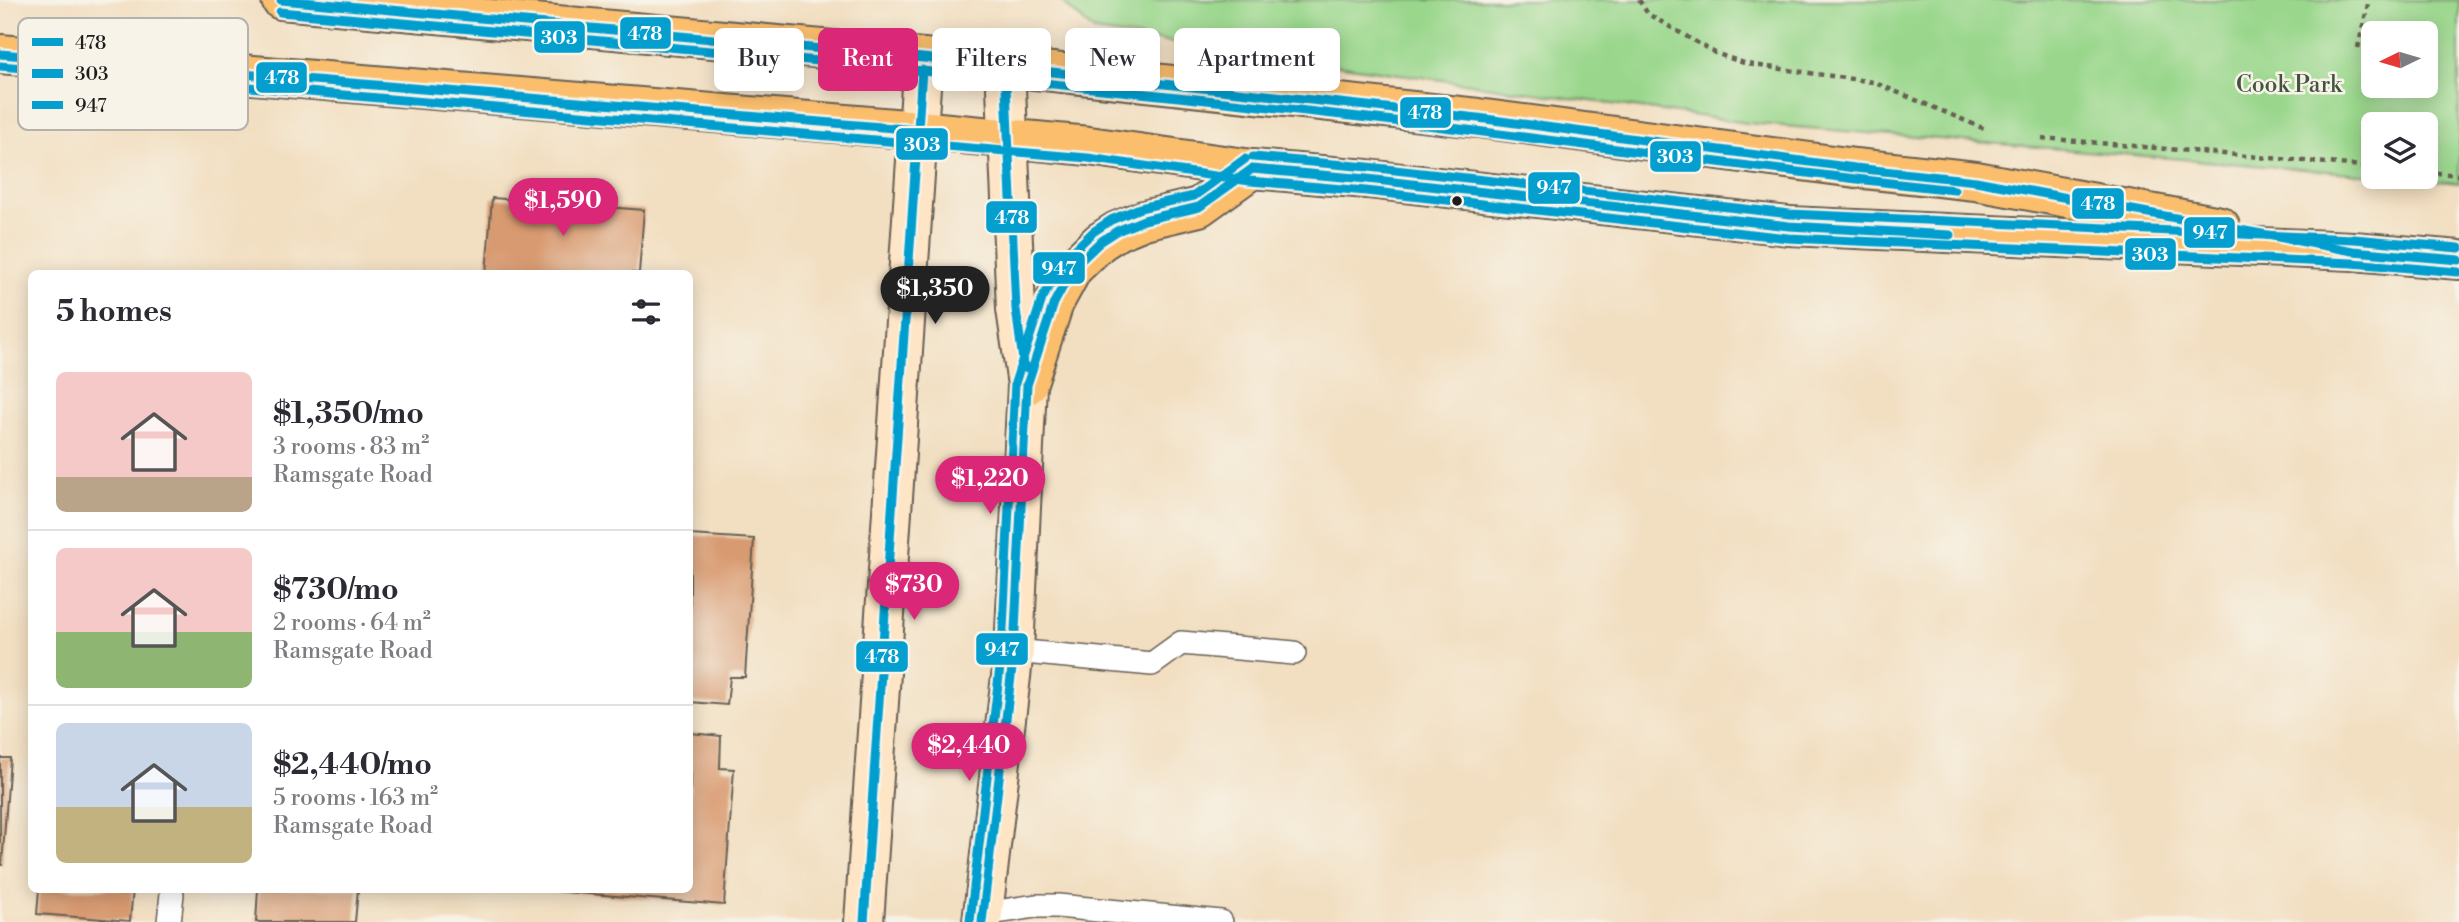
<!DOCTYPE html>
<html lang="en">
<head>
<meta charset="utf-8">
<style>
  body { margin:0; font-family:"Libre Bodoni",serif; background:#f7f7f7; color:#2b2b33; height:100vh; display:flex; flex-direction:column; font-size:26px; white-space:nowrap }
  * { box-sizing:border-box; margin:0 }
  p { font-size:23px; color:#7c7c81 }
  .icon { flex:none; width:38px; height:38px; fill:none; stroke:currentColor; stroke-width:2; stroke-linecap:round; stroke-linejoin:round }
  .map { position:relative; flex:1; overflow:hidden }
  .details { position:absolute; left:28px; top:270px; width:665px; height:623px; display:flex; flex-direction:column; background:#fff; border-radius:10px; box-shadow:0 4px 18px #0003 }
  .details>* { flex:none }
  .guide { position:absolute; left:714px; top:28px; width:665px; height:63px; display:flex; gap:14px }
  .needle { width:46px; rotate:265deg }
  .controls { position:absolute; left:2361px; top:21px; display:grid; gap:14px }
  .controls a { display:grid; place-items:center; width:77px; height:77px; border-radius:10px; background:#fff; box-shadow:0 4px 18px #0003; font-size:35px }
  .price { position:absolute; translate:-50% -60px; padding:0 16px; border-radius:24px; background:#db2777; color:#fff; font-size:23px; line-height:46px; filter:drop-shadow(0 2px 4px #0008) }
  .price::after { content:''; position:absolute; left:50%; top:42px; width:21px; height:16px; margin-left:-10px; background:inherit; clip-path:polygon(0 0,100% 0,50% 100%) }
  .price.active { background:#222; color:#fff }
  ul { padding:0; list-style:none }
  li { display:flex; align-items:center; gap:21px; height:175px; padding:0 28px }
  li+li { border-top:2px solid #e1e1e2 }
  li span { display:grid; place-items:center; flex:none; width:196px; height:140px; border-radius:10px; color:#555 }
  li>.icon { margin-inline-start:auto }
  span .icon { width:84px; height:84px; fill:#fffc; stroke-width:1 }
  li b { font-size:30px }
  h2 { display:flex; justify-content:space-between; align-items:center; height:84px; padding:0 28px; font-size:30px }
  .pill { padding:0 24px; border-radius:10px; background:#fff; box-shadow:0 4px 18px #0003; font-size:24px; line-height:63px }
  .pill.active { background:#db2777; color:#fff }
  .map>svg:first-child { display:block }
  .green { fill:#9ad78c; stroke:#5b7a54; stroke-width:2; fill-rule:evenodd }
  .building { fill:#d89a70 }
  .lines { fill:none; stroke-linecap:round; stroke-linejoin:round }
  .service-casing { stroke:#676055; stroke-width:26 }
  .secondary-casing { stroke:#676055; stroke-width:42 }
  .primary-casing { stroke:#676055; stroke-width:42 }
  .path { stroke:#676055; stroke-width:4.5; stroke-dasharray:5 5; stroke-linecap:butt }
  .service { stroke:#fff; stroke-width:23 }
  .secondary { stroke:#fde5c5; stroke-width:38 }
  .primary { stroke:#fabe6d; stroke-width:38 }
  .bus-1-casing { stroke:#f7f3e8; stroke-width:14 }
  .bus-2-casing { stroke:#f7f3e8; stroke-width:14 }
  .bus-3-casing { stroke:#f7f3e8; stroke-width:14 }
  .bus-1 { stroke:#049ecf; stroke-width:9 }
  .bus-2 { stroke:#049ecf; stroke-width:9 }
  .bus-3 { stroke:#049ecf; stroke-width:9 }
  .bus-dot { fill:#1c1c1c; stroke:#f7f3e8; stroke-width:2.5 }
  .labels { text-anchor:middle; stroke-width:5; stroke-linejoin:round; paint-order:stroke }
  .park-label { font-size:23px; fill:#42543e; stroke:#f7f3e8 }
  .key { fill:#f7f3e8; stroke:#b5b2ab; stroke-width:2 }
  .key-label { font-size:19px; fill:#1c1c1c }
  .line-badge { stroke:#f7f3e8; stroke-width:2.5 }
  .badge-label { font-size:19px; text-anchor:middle; font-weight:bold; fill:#fff }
</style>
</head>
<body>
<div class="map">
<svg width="2459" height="922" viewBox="0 0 2459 922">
  <rect width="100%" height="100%" fill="#f7f3e8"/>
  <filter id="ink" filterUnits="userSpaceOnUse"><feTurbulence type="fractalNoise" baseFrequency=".0143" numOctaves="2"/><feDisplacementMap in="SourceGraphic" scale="14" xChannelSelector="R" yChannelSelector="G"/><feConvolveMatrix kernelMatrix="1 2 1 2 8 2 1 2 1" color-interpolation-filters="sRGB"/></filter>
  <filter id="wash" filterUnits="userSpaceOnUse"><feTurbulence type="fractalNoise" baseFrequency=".00686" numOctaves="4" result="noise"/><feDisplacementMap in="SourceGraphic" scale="28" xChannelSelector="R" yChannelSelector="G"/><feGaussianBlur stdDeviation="1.57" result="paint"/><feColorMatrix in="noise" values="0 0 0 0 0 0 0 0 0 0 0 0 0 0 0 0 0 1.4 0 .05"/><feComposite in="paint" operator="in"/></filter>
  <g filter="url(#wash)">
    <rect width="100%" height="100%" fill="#f2dec0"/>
    <path class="green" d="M1060 0H2459V183L2389 177H2426V124H2373V175L1747 123 1094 31ZM2373 33H2426V86H2373Z"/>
    <g id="blocks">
      <path class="building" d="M492 198 644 210 639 273H486Z
        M690 535 754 539 745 677H730L727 705 690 702Z
        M690 733 721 736 720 768 734 769 724 905 555 891V889H690Z
        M0 758H10L2 865H0Z
        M39 889H133L130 921 37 914Z
        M258 889H358L355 922H256Z"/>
    </g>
  </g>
  <g filter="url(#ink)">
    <use href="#blocks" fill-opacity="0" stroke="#676055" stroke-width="2"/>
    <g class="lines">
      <defs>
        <path id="service" d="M1014 651 1152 664 1181 643 1294 653
          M983 914 1036 906H1058L1221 922
          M169 922 172 894"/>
        <path id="secondary" d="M864 922 923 58
          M982 922 1014 651 1027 385 1016 309 1005 66"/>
        <path id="primary" d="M281 0 923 58 1478 118 1855 168 1976 181 2220 226
          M0 54 918 130 1089 146 1252 169 1367 179 1789 226 2353 251 2459 260
          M1027 385 1054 303 1073 268 1100 242 1117 231 1144 220 1199 207 1252 169"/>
      </defs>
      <use href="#service" class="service-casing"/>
      <use href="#secondary" class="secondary-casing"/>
      <use href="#primary" class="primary-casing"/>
      <path class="path" d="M1639 0 1648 14 1715 53 1747 64 1873 82 1985 129
        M2358 48 2369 0
        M2042 138 2373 167
        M2426 172 2459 175"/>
      <use href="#service" class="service"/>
      <use href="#secondary" class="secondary"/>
      <use href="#primary" class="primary"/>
      <defs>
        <path id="bus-1" d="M281 0 923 58 1478 118 1855 168 1976 181 2353 251 2459 260
          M0 54 918 130
          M1005 66 1016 309 1024 368
          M864 922 922 70
          M982 922 1014 651 1027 385 1054 303 1073 268 1100 242 1117 231 1144 220 1199 207 1252 169 1367 179 1789 226 1950 235"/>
        <path id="bus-2" d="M280 12C628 43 977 74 1324 113 1534 136 1743 168 1954 190
          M0 66 1088 158 1250 181 1366 191 1788 238 2352 263 2458 272"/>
        <path id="bus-3" d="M1253 157 1368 167 1790 214 2354 239 2459 248
          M970 921 1002 650 1015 383 1042 299 1063 261 1093 232 1111 220 1140 208 1194 196 1245 159"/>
      </defs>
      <use href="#bus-1" class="bus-1-casing"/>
      <use href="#bus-2" class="bus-2-casing"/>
      <use href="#bus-3" class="bus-3-casing"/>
      <use href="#bus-1" class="bus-1"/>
      <use href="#bus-2" class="bus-2"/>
      <use href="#bus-3" class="bus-3"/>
    </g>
  </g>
  <circle class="bus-dot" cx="1457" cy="201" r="6"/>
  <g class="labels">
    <g class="park-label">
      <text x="2289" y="92">Cook Park</text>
    </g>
  </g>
  <rect x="18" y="18" width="230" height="112" rx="10" class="key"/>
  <rect x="32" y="38" width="31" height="8" fill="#049ecf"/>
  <rect x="32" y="69" width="31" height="9" fill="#049ecf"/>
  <rect x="32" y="101" width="31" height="8" fill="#049ecf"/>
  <g class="key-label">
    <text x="75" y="49">478</text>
    <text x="75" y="80">303</text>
    <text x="75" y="112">947</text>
  </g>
  <g class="line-badge">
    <rect x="619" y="16" width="53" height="34" rx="7" fill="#049ecf"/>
    <rect x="533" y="20" width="53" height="34" rx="7" fill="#049ecf"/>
    <rect x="255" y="61" width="53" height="33" rx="7" fill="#049ecf"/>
    <rect x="1399" y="96" width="53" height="33" rx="7" fill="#049ecf"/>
    <rect x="895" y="127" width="54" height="34" rx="7" fill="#049ecf"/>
    <rect x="1649" y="140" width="53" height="33" rx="7" fill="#049ecf"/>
    <rect x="1527" y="171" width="54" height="34" rx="7" fill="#049ecf"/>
    <rect x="2071" y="187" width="54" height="33" rx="7" fill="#049ecf"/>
    <rect x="985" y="200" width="53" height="34" rx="7" fill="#049ecf"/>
    <rect x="2183" y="216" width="53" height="33" rx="7" fill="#049ecf"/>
    <rect x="2124" y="237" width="53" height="34" rx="7" fill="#049ecf"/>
    <rect x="1032" y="251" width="54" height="34" rx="7" fill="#049ecf"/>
    <rect x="975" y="632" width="54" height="34" rx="7" fill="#049ecf"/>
    <rect x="855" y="640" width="54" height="33" rx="7" fill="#049ecf"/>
  </g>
  <g class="badge-label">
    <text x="645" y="40">478</text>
    <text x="559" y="44">303</text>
    <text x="282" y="84">478</text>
    <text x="1425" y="119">478</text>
    <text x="922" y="151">303</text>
    <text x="1675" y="163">303</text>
    <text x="1554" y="194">947</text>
    <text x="2098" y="210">478</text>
    <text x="1012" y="224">478</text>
    <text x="2210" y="239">947</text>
    <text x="2150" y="261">303</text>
    <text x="1059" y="275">947</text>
    <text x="1002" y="656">947</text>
    <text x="882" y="663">478</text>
  </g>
</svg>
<div class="controls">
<a><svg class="needle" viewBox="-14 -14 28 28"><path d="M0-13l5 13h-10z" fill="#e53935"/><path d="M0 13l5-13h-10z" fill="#7c7c81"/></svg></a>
<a><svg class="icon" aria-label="layers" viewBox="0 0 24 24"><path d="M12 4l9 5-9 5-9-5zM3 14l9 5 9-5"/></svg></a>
</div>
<b class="price" style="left:563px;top:238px">$1,590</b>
<b class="price active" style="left:935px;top:326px">$1,350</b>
<b class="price" style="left:990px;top:516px">$1,220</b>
<b class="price" style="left:914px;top:622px">$730</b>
<b class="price" style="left:969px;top:783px">$2,440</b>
<div class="guide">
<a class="pill">Buy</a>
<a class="pill active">Rent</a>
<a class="pill">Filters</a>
<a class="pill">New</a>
<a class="pill">Apartment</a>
</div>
<section class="details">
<h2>5 homes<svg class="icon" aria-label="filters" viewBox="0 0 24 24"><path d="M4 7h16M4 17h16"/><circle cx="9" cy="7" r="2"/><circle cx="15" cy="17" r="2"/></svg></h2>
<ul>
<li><span style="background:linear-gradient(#f6c9c9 75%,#b9a48a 0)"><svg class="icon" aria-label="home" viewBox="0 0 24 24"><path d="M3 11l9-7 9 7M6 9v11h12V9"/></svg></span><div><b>$1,350/mo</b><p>3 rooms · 83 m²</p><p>Ramsgate Road</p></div></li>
<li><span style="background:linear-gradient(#f6c9c9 60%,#8fb573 0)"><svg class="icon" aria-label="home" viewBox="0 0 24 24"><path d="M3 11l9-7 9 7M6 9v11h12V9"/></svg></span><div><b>$730/mo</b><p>2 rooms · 64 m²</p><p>Ramsgate Road</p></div></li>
<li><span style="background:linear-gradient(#c9d6e8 60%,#c2b280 0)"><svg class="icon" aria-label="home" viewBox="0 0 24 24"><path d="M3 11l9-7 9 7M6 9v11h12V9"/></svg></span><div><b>$2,440/mo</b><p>5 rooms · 163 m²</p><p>Ramsgate Road</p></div></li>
</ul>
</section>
</div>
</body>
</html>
